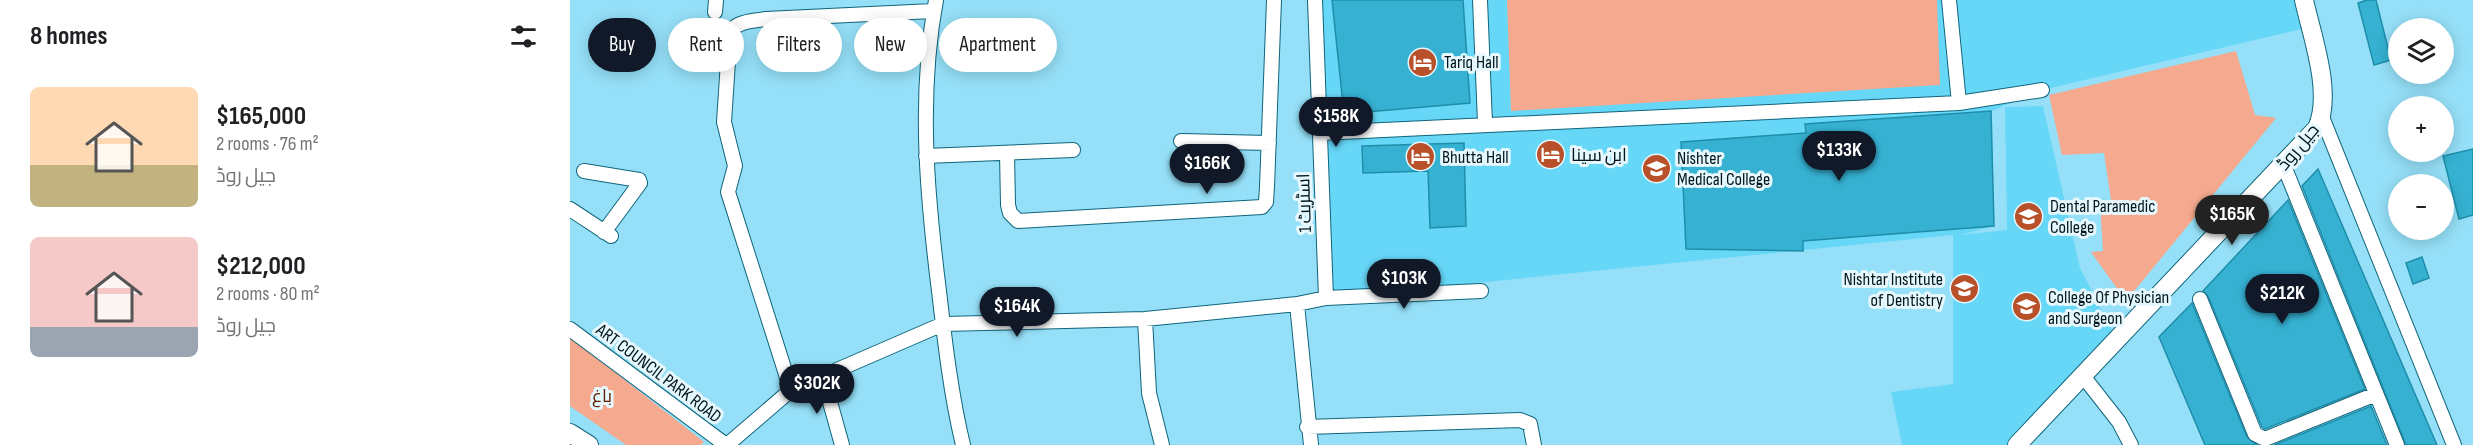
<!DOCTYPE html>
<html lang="en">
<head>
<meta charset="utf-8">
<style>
  body { margin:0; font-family:"Sofia Sans Condensed",Cairo,sans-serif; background:#f2f2f2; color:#202124; height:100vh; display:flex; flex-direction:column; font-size:22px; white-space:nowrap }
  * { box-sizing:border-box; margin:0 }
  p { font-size:20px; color:#757577 }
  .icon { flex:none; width:33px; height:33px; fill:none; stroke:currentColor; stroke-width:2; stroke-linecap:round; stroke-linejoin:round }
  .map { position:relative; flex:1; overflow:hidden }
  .details { display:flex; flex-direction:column; background:#fff; width:570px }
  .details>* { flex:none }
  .guide { position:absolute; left:18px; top:18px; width:570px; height:54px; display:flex; gap:12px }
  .tools { position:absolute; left:1818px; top:18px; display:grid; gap:12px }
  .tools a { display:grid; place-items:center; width:66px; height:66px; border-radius:50%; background:#fff; box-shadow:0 3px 15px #0003; font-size:30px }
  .price { position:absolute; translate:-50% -51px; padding:0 14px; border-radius:21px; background:#111827; color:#fff; font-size:20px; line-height:39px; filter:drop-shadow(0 2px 3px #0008) }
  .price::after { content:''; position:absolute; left:50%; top:36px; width:18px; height:14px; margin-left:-9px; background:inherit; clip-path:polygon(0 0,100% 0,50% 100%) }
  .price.selected { background:#222; color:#fff }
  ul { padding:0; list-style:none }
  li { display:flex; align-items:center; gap:18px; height:150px; padding:0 30px }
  li span { display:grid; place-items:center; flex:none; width:168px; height:120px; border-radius:9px; color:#555 }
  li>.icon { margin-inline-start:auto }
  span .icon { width:72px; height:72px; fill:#fffc; stroke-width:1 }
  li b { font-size:26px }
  h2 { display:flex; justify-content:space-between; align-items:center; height:72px; padding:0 30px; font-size:26px }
  .pill { padding:0 21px; border-radius:27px; background:#fff; box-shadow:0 3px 15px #0003; font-size:21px; line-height:54px }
  .pill.selected { background:#111827; color:#fff }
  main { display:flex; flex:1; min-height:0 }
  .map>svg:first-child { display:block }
  .built { fill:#67d7f8 }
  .green { fill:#f5a98e }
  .building { fill:#36b1d2; stroke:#1f8eaa; stroke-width:1.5 }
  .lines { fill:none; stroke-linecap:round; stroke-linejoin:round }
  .minor-casing { stroke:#0f657a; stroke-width:16 }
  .major-casing { stroke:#0f657a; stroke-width:20 }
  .minor { stroke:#fff; stroke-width:14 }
  .major { stroke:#fff; stroke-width:18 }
  .labels { text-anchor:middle; stroke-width:6; stroke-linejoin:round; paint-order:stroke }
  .poi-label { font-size:18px; fill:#01151b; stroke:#e6f8fe; text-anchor:start }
  .street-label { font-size:18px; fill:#01151b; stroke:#e6f8fe }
  .park-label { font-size:18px; fill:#632003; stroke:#e6f8fe }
</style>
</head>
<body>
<main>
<section class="details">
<h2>8 homes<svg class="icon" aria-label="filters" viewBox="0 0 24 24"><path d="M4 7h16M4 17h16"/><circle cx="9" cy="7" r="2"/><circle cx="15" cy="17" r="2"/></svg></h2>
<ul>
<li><span style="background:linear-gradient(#ffd9b3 65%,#c2b280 0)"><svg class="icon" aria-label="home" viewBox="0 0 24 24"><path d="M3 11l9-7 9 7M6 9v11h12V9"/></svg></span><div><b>$165,000</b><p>2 rooms · 76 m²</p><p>جیل روڈ</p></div></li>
<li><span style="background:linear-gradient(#f6c9c9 75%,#9aa5b1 0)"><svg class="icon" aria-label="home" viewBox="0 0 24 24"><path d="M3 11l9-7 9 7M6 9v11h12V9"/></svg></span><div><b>$212,000</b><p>2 rooms · 80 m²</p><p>جیل روڈ</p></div></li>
</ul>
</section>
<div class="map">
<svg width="1903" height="445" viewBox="0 0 1903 445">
  <rect width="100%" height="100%" fill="#95e0f8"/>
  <path class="built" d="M739 0H1736L1740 27 1472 90 1422 111 1424 226 1390 235 1437 230 1435 107 1473 106 1510 268 1550 346 1451 445H1332L1321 392 1383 384V235L756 298Z"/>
  <path class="green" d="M937 0H1367L1370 85 941 111Z
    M1666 51 1685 115 1706 118 1556 301 1521 252 1533 251 1530 202 1541 200 1534 153 1492 155 1479 95Z
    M0 337 134 442 131 445H56L0 406Z"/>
  <path class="building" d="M762 0H893L900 103 774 114Z
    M1797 0H1806L1821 60 1804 65 1788 3Z
    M1421 111 1424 226 1233 241V251L1116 249 1111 142 1236 133 1235 124Z
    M894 143 896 226 860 228 858 171 793 173 792 146Z
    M1903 149V215L1889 219 1873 156Z
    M1748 169 1867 445H1836L1732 186Z
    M1718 200 1795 389 1695 429 1692 427 1638 296 1633 291Z
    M1852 257 1859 278 1843 284 1836 263Z
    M1622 303 1677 437 1687 445H1635L1589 337Z
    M1801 406 1817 445H1704Z"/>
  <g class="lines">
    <defs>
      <path id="minor" d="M366 0C348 97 357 195 369 291 375 343 381 395 393 445
        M745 0 756 298
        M910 0 915 123
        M1379 0 1389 103
        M145 12 146 0
        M1752 117 1884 445
        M750 133 1389 103 1472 90
        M611 141 699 143
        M437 153 438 205 440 213 448 221 692 207 696 202 697 187 704 0
        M356 156 503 150
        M1714 166 1827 445
        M14 171 69 180 70 183 34 232
        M0 209 41 236
        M1630 299 1685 434 1695 439 1806 394
        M727 304 741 445
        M575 319 579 393 592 445
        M0 329 156 445
        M1513 376 1549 422 1561 445
        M253 377 272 445
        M221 390 158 192 165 166 154 122 160 31C169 21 183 21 196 19L363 11
        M737 427 950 420 960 424 964 445
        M157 445 221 390 373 324 575 319 727 304 756 298 911 291"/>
      <path id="major" d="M0 433 19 445
        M1447 445 1747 128C1763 93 1742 37 1734 0"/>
    </defs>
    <use href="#minor" class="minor-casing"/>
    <use href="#major" class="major-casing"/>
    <use href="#minor" class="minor"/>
    <use href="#major" class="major"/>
  </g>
  <defs>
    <symbol id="hotel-disc" viewBox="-11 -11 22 22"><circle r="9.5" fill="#b85029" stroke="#e6f8fe"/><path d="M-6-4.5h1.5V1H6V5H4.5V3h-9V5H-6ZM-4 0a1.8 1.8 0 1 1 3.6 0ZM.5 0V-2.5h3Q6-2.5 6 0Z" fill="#fff"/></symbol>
    <symbol id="university-disc" viewBox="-11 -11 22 22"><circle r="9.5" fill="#b85029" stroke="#e6f8fe"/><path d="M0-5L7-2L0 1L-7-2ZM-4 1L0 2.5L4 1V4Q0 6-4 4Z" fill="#fff"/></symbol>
    <symbol id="school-disc" viewBox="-11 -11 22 22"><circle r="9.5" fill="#b85029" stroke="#e6f8fe"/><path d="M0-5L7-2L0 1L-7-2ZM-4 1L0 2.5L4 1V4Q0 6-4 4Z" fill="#fff"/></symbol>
  </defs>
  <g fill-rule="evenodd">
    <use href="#hotel-disc" x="836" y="46" width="33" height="33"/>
    <use href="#hotel-disc" x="964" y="138" width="33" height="33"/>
    <use href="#hotel-disc" x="834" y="140" width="33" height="33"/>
    <use href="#university-disc" x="1070" y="152" width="33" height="33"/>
    <use href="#school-disc" x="1442" y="200" width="33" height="33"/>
    <use href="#school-disc" x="1378" y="272" width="33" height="33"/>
    <use href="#university-disc" x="1440" y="290" width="33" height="33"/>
  </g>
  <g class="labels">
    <g class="poi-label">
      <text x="874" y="68">Tariq Hall</text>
      <text x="1001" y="161">ابن سینا</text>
      <text x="872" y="163">Bhutta Hall</text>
      <text x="1107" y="164">Nishter<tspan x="1107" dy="21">Medical College</tspan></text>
      <text x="1480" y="212">Dental Paramedic<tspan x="1480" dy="21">College</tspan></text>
      <text x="1373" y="285" text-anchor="end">Nishtar Institute<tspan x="1373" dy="21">of Dentistry</tspan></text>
      <text x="1478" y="303">College Of Physician<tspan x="1478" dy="21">and Surgeon</tspan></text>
    </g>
    <g class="street-label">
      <text transform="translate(1728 147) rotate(-50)" y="6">جیل روڈ</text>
      <text transform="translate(734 203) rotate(-92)" y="6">اسٹریٹ 1</text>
      <text transform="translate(89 373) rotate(37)" y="6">ART COUNCIL PARK ROAD</text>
    </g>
    <g class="park-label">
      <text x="32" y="402">باغ</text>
    </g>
  </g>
</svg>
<div class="tools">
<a><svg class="icon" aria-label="layers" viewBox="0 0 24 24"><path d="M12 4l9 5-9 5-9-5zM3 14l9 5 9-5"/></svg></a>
<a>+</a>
<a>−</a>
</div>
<b class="price" style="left:766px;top:148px">$158K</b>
<b class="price" style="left:1269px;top:182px">$133K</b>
<b class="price" style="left:637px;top:195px">$166K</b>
<b class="price selected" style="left:1662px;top:246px">$165K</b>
<b class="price" style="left:834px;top:310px">$103K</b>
<b class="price" style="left:1712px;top:325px">$212K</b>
<b class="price" style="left:447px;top:338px">$164K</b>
<b class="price" style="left:247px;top:415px">$302K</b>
<div class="guide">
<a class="pill selected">Buy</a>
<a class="pill">Rent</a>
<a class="pill">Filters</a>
<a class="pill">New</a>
<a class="pill">Apartment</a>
</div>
</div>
</main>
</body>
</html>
